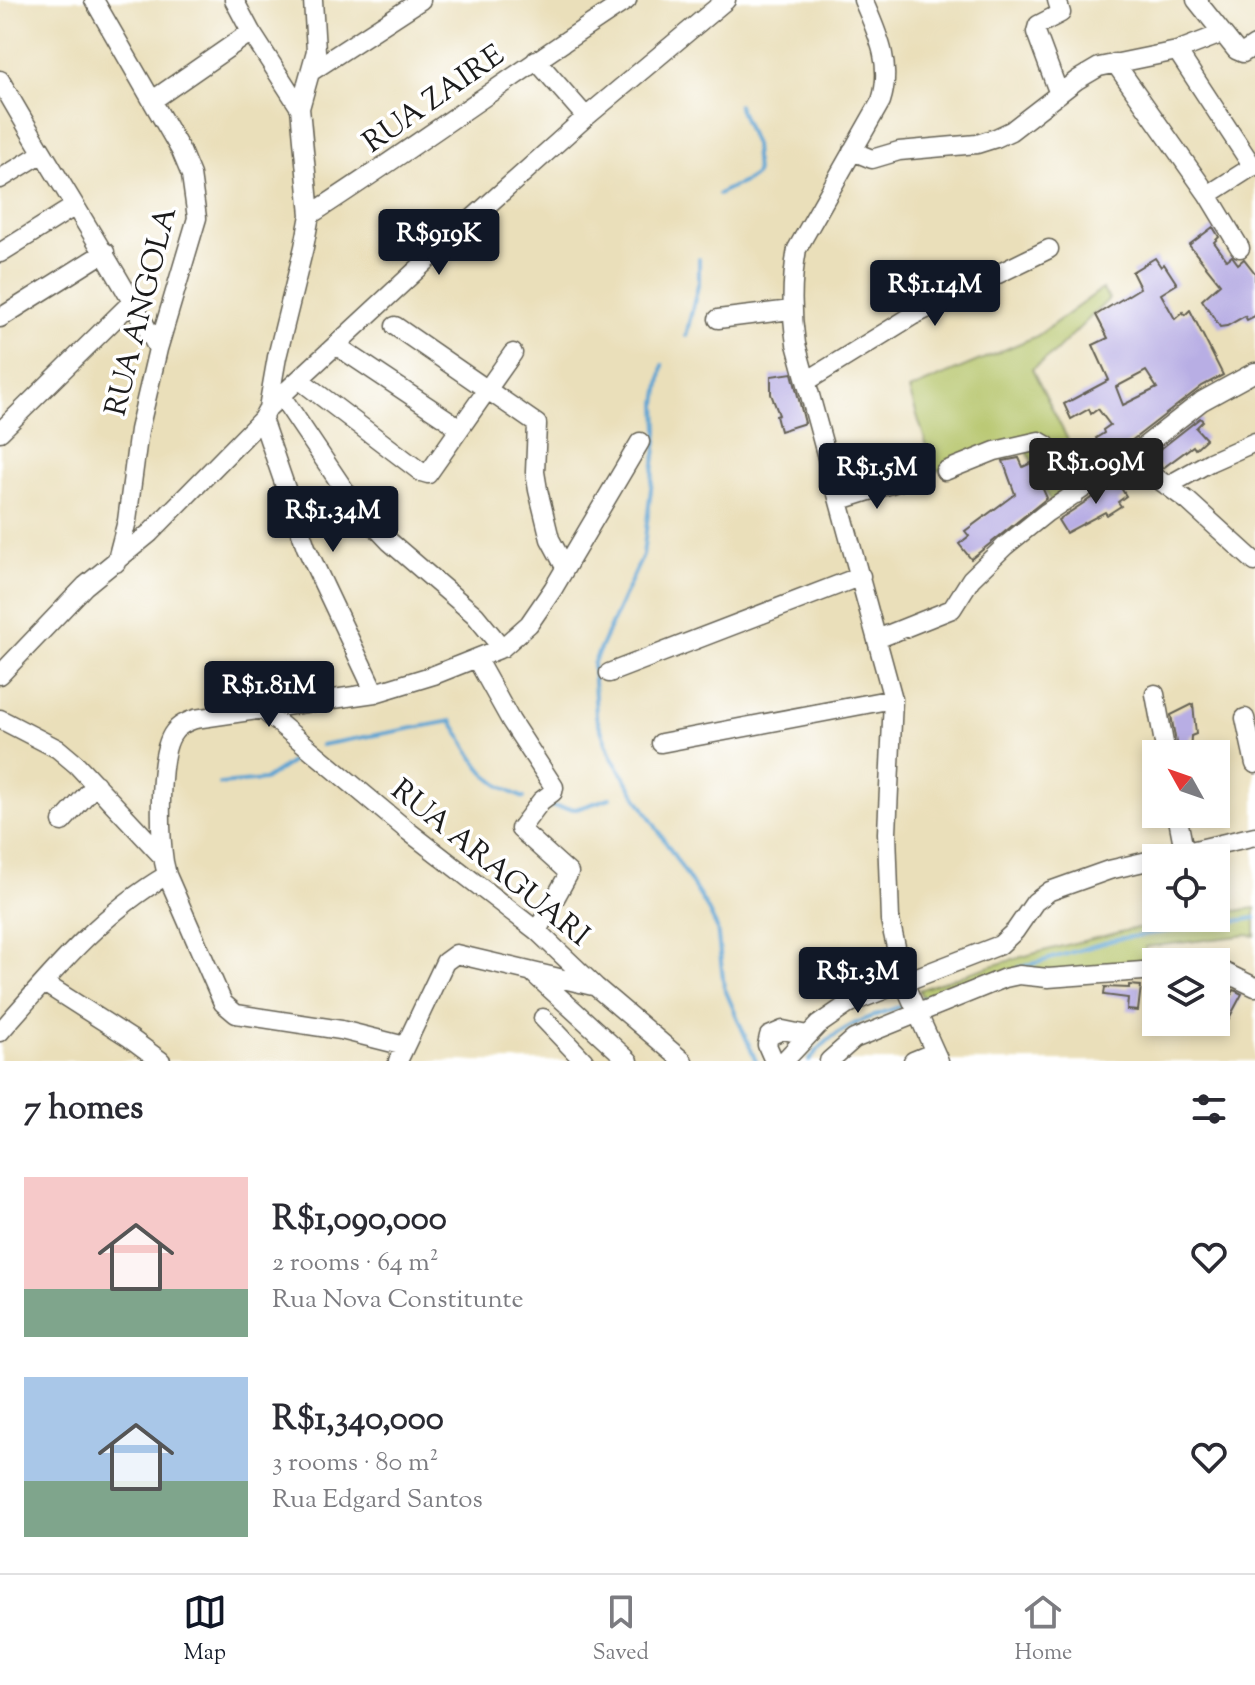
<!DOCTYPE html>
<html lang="en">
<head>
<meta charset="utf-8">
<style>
  body { margin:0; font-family:"Sorts Mill Goudy",serif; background:#f2f2f3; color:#2b2b33; height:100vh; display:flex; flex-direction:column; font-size:30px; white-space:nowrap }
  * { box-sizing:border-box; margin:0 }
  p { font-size:26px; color:#7c7c81 }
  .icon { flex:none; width:44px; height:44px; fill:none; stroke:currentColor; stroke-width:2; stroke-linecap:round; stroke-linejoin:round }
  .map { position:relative; height:1061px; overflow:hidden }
  .details { display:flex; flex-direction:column; background:#fff; flex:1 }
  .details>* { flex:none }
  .needle { width:52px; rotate:310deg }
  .tools { position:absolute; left:1142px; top:740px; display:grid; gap:16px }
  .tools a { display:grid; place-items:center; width:88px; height:88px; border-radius:0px; background:#fff; box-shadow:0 4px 12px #0003; font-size:40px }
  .price { position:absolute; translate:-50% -68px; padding:0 18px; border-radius:8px; background:#111827; color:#fff; font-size:26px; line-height:52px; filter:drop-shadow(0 2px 4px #0008) }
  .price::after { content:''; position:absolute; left:50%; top:48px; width:24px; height:18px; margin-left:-12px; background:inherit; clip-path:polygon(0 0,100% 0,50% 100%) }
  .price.selected { background:#222; color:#fff }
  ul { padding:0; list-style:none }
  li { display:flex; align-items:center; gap:24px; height:200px; padding:0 24px }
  li span { display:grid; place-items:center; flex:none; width:224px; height:160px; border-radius:0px; color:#555 }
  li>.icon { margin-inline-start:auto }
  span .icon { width:96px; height:96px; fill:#fffc; stroke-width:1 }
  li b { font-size:34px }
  h2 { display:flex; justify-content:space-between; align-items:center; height:96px; padding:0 24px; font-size:34px }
  .tab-bar { display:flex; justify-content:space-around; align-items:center; height:112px; border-top:2px solid #e1e1e2; background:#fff; font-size:22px; color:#7c7c81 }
  .tab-bar a { display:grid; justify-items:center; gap:4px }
  .tab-bar .selected { color:#111827 }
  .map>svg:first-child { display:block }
  .green { fill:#b3c366; stroke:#687041; stroke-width:2 }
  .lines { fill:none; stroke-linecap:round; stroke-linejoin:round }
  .stream { stroke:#5ba3d2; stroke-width:4 }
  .building { fill:#b8aee4; fill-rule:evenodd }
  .minor-casing { stroke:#646053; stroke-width:21 }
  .minor { stroke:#fff; stroke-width:18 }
  .labels { text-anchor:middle; stroke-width:7; stroke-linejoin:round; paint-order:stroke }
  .street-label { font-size:30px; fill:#1c1c1c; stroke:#fff }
</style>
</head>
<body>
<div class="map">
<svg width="1255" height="1061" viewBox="0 0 1255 1061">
  <rect width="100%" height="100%" fill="#fff"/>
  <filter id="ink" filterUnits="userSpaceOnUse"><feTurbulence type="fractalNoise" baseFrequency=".0125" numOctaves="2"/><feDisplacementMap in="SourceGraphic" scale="16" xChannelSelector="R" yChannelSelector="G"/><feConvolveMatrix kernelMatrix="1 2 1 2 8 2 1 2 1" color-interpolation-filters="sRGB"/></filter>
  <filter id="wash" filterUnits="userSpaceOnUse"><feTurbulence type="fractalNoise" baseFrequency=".006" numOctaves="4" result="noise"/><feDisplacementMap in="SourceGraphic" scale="32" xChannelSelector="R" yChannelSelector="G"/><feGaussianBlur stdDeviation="1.8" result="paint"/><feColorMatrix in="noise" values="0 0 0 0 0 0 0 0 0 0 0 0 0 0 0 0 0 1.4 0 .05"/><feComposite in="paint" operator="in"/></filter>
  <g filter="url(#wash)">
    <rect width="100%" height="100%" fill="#eadfba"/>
    <path class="green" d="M1102 289 1109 299 1054 353 1032 369 1071 446 1064 452 1082 482 1051 502 1024 444 935 471 909 390 1037 336Z
      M1255 908V936L1247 935 1145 947V966L1048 974 924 1002 919 990C977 969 1035 952 1096 938 1136 928 1174 918 1216 918V914Z"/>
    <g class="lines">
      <path class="stream" d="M719 194C730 186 747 184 756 174L754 145 738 105
        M686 336 699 281V259
        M663 365 657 403 658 431 643 555 593 664 596 716 611 756 706 906 717 928 724 987 756 1061
        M321 745 452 721C473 758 483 783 524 798
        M220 784 264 780 302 755
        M546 806 576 809 610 798
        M1019 968 1117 939 1255 918
        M916 1001 958 988
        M809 1061C833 1027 871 1016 908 1004"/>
    </g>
    <g id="blocks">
      <path class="building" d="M1213 227 1219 237 1214 242 1227 260 1232 256 1238 264 1244 259 1255 273V316L1247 320 1245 316 1227 326 1220 327 1202 300 1220 284 1189 245Z
        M1155 258 1161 267 1164 264 1177 284 1161 294 1175 319 1183 312 1185 315 1190 310 1223 375 1202 386 1122 448 1084 474 1073 457 1098 441 1096 438 1104 433 1103 430 1110 425 1098 409 1091 414 1089 409 1071 419 1064 404 1109 380 1093 345 1108 338 1096 315 1140 288 1132 272ZM1146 371 1157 388 1123 405 1116 387Z
        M792 373 805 423 780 431 776 416 779 415 771 394V376Z
        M1200 418 1203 421 1196 428 1206 439 1195 449 1193 446 1163 468 1149 458Z
        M1019 458 1023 467 1031 463 1047 498 971 559 959 544 969 536 965 531 1015 494 1003 461Z
        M1129 473 1133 478 1121 488 1126 496 1118 502 1121 506 1107 515 1105 512 1066 533 1058 520Z
        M1193 704 1196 734 1191 736 1190 754H1178L1171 715Z
        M1129 985 1141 986 1138 1011 1127 1010 1128 998 1104 995 1105 987 1129 988Z
        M1234 990 1242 994 1226 1024 1217 1020Z"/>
    </g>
  </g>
  <g filter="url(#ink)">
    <use href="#blocks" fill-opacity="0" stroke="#646053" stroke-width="2"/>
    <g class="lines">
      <defs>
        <path id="minor" d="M94 0 181 151 191 175 197 218 158 349 139 430 127 521 116 563
          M234 0 251 32 300 108
          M863 0C877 33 893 64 881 101L797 249C791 282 791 311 796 344L893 699 887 833 890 920 904 983 939 1061
          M1057 0 1061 13 1038 25 1036 32 1059 94
          M1196 0 1236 50 1243 53 1255 45
          M1177 51 1253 167
          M536 60 586 117
          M1115 63 1208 195 1240 248
          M312 71 421 0
          M0 80C51 171 110 257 158 349
          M153 100 251 32
          M852 151 872 159 899 151 977 144 996 138 1011 131 1077 80 1099 67 1177 51 1221 34
          M0 179 41 154
          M1208 195 1255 165
          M310 215C417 146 520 70 627 0
          M0 253 75 206
          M0 318 105 252
          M718 319 791 310
          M395 326 537 424 535 472 538 490 550 539 565 567
          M337 346 460 428
          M300 380 421 472 428 474 513 353
          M807 381 912 316 1049 249
          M282 397 354 504 390 542 475 615 502 648
          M268 408 277 357 304 247 310 215 300 108 316 51 313 0
          M0 432 133 301
          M1129 458 1188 501 1255 562
          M945 471 995 451 1039 441 1046 445 1076 494
          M1167 486 1210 462 1255 442
          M841 500 901 481
          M877 639 952 609 971 579 1005 546 1046 513 1129 458 1202 401 1255 372
          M477 660 511 721 554 787 553 792 541 801 520 829 569 873 537 931
          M609 673 861 576
          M0 675 85 586 150 533 262 419
          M375 693 306 547 262 419 268 408 463 227 586 117 726 0
          M1155 694 1166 754
          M262 709 408 831 537 931 596 987 683 1061
          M1245 718 1255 764
          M0 719 58 749 77 765 163 857
          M661 743 893 699
          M1177 814 1184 850
          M62 822 96 784
          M1216 968 1255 987
          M534 974 629 1061
          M44 983 130 1038 161 1061
          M543 1018 584 1061
          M0 1032C51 974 100 914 167 875
          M405 1046 341 1030 236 1014 223 1003 167 875 164 862C160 835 157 753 174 732 179 725 186 722 195 719L375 693 434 675 502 648 529 624 553 589 640 442
          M398 1061 445 962 456 954 593 986
          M774 1061 767 1045 769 1036 783 1030 807 1035
          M784 1061 818 1025 850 1003 1000 945 1015 931 1035 902 1050 891 1109 870 1255 836
          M829 1061 854 1039 1005 978 1019 975 1048 978 1156 970
          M913 1061 935 1052"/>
      </defs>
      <use href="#minor" class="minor-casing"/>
      <use href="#minor" class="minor"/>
    </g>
  </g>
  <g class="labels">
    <g class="street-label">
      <text transform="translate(433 98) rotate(-35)" y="10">RUA ZAIRE</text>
      <text transform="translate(140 311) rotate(-76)" y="10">RUA ANGOLA</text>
      <text transform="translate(491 862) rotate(39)" y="10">RUA ARAGUARI</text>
    </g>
  </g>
</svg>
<div class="tools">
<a><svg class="needle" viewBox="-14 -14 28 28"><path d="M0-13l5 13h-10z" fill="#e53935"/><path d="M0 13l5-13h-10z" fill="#7c7c81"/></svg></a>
<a><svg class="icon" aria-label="locate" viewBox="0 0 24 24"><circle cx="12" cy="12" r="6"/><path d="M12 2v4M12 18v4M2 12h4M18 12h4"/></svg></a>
<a><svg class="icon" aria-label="layers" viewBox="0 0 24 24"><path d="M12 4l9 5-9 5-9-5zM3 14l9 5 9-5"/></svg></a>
</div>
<b class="price" style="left:439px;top:277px">R$919K</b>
<b class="price" style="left:935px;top:328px">R$1.14M</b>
<b class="price selected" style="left:1096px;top:506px">R$1.09M</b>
<b class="price" style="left:877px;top:511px">R$1.5M</b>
<b class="price" style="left:333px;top:554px">R$1.34M</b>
<b class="price" style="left:269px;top:729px">R$1.81M</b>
<b class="price" style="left:858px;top:1015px">R$1.3M</b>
</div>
<section class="details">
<h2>7 homes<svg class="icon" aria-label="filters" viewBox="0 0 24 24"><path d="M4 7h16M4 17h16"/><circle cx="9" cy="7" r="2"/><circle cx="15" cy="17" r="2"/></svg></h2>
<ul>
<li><span style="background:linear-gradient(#f6c9c9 70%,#7fa58c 0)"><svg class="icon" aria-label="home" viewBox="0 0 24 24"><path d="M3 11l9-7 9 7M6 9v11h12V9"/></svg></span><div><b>R$1,090,000</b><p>2 rooms · 64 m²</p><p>Rua Nova Constitunte</p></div><svg class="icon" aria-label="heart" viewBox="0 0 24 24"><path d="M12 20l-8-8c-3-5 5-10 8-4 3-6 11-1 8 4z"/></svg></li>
<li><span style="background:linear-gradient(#a9c7e8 65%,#7fa58c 0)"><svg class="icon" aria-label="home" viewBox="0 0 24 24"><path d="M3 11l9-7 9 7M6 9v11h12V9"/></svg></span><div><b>R$1,340,000</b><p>3 rooms · 80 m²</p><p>Rua Edgard Santos</p></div><svg class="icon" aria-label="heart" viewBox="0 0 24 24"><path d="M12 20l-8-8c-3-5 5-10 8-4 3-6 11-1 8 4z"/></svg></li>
</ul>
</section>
<nav class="tab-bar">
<a class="selected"><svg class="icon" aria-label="map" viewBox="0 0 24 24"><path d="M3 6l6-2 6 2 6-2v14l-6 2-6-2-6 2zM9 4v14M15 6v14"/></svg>Map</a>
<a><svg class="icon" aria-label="saved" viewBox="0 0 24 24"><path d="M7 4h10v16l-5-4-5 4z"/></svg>Saved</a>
<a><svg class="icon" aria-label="home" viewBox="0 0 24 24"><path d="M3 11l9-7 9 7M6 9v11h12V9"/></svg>Home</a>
</nav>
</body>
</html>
